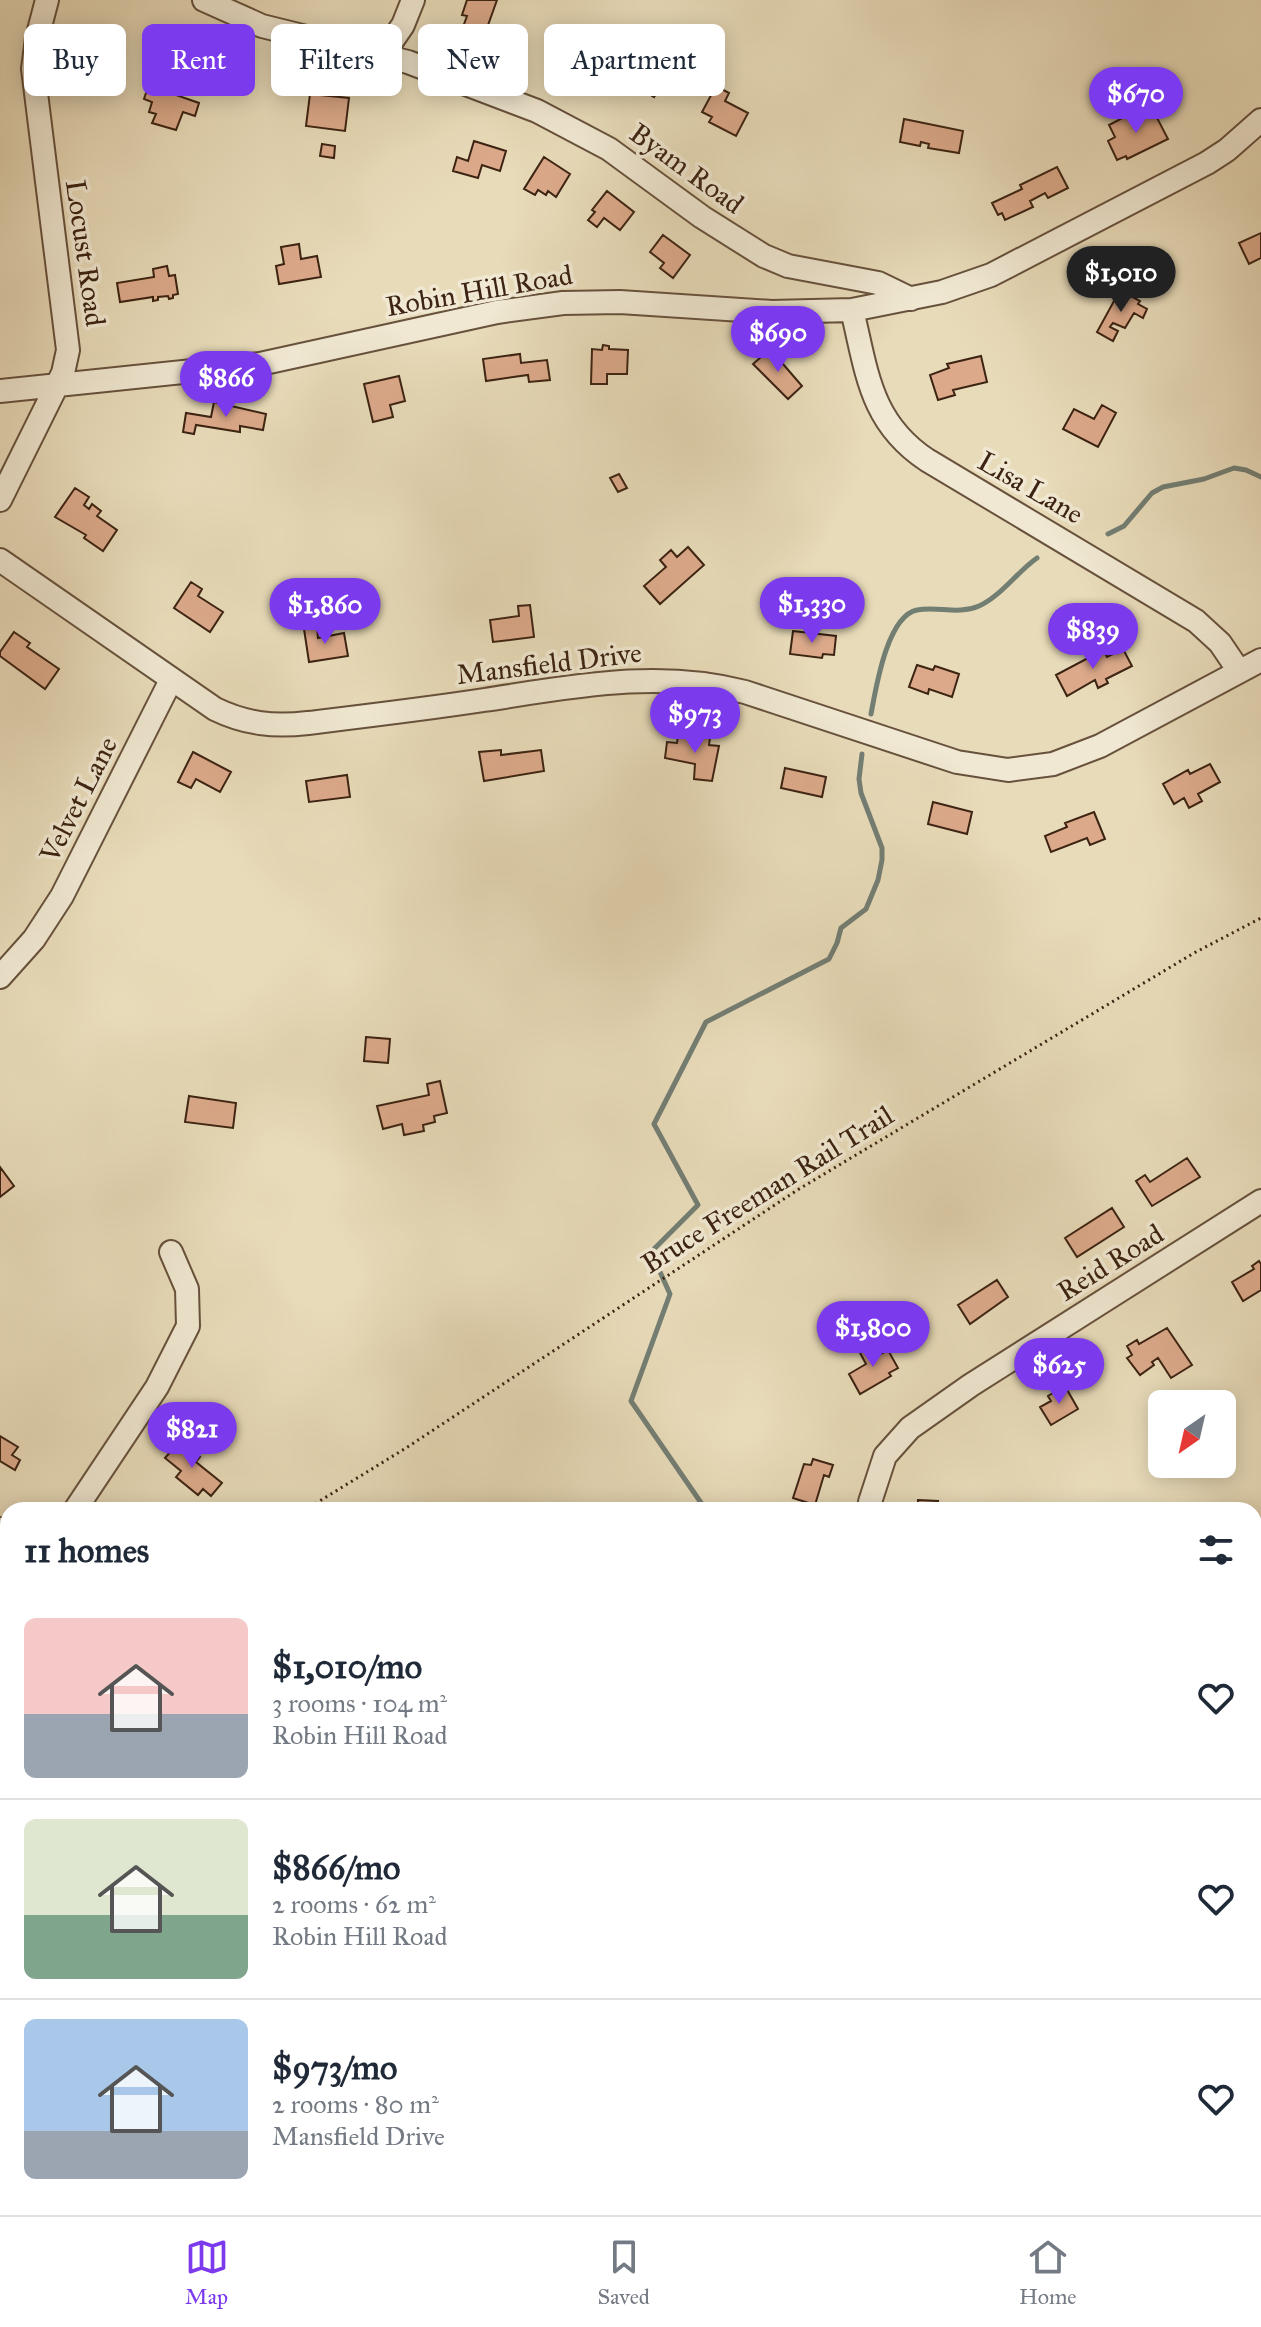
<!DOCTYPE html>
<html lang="en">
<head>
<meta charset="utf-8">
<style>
  body { margin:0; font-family:"IM FELL Great Primer",serif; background:#f2f2f3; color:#1f2937; height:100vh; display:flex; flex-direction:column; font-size:30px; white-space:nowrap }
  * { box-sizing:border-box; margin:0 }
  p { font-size:26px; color:#747a83 }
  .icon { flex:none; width:44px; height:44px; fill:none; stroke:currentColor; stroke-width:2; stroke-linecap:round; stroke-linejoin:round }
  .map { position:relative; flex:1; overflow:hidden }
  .details { position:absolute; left:0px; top:1502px; width:1262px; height:714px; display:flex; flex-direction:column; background:#fff; border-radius:24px 24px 0 0; box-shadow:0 4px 20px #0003 }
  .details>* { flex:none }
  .banner { position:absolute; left:24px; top:24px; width:800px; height:72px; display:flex; gap:16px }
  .needle { width:52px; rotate:214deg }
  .buttons { position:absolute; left:1148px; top:1390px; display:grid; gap:16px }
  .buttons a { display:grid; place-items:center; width:88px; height:88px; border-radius:12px; background:#fff; box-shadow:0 4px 20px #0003; font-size:40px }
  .price { position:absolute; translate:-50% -68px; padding:0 18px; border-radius:28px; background:#7c3aed; color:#fff; font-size:26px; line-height:52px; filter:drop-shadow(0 2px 4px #0008) }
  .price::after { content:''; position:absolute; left:50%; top:48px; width:24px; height:18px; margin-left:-12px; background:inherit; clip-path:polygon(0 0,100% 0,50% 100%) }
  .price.selected { background:#222; color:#fff }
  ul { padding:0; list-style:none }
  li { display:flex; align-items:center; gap:24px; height:200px; padding:0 24px }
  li+li { border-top:2px solid #e0e1e3 }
  li span { display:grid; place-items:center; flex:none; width:224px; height:160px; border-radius:12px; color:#555 }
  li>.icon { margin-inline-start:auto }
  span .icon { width:96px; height:96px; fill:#fffc; stroke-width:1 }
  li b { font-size:34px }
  h2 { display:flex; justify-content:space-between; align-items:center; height:96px; padding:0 24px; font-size:34px }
  .chip { padding:0 28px; border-radius:12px; background:#fff; box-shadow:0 4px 20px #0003; font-size:28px; line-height:72px }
  .chip.selected { background:#7c3aed; color:#fff }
  .dock { display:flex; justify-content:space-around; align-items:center; height:112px; border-top:2px solid #e0e1e3; background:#fff; font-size:22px; color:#747a83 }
  .dock a { display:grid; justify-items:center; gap:4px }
  .dock .selected { color:#7c3aed }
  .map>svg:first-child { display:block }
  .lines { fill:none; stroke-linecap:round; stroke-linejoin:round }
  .stream { stroke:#737e73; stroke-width:5 }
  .building { fill:#dcaa8b; stroke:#3c2312; stroke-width:2 }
  .minor-casing { stroke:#67513c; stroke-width:26 }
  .major-casing { stroke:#3c2312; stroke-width:32 }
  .path { stroke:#3c2312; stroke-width:3; stroke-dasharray:2 4; stroke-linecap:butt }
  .minor { stroke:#f0e8d2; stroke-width:22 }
  .major { stroke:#e4be7c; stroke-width:28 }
  .labels { text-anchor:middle; stroke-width:7; stroke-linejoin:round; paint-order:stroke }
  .street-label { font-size:28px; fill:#3c2312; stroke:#f0e8d2 }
</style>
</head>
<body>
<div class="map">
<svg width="1261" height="2215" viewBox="0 0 1261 2215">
  <rect width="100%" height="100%" fill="#e8dbb9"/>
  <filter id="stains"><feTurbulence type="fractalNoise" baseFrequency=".0025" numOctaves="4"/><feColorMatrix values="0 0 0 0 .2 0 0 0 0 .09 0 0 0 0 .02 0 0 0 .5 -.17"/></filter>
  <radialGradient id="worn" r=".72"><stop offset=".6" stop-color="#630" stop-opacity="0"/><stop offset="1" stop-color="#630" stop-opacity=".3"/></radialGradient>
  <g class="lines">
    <path class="stream" d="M1108 534 1124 526 1152 493 1163 487 1204 479 1234 468 1246 470 1261 477
      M871 714C876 688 887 616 917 610 938 606 958 615 979 606 1001 596 1017 572 1037 558
      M706 1510 631 1401 670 1294 651 1252 698 1205 654 1124 706 1022 829 959 837 943 841 928 866 909 878 880 882 860V848L861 793 859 779 862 754
      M0 1873H8
      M1254 1905 1256 1902
      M1168 2215 1169 2209"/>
  </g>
  <path class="building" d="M467 0H497L482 42 460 35 467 16 462 15Z
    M638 56 668 74 654 97 625 79Z
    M159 86 171 90 170 93 199 103 195 116 183 112 176 130 152 123 156 114 149 112 152 102 144 99 148 87 157 91Z
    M716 86 729 93 725 101 748 113 736 136 709 122 712 117 702 112Z
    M310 94 349 98 345 131 306 126Z
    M1134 112 1139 120 1154 112 1168 139 1127 159 1126 156 1117 160 1108 141 1115 137 1109 125Z
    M904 119 963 131 959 153 928 148 929 144 921 142 920 146 900 142Z
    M474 141 506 151 500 171 482 165 478 178 453 171 457 157 468 161Z
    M322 144 335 146 334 158 320 156Z
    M544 157 570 174 556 197 548 191 546 195 538 190 535 195 524 189Z
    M1057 167 1068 188 1048 198 1045 193 1030 201 1033 207 1005 220 1002 213 998 215 992 203 1022 189 1020 185Z
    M607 191 634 212 620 230 604 218 597 227 588 220 595 212 592 210Z
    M1261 233V258L1249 264 1239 243Z
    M663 235 690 255 673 278 660 268 664 263 650 252Z
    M299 244 301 259 317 256 321 277 279 284 276 266 284 264 281 247Z
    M167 266 169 276 175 275 178 294 173 295V298L169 299 168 296 158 297V300L153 301V297L120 302 117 283 154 277 153 269Z
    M1120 290 1140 301 1138 304 1147 309 1143 318 1134 313 1125 328 1113 323 1110 327 1118 331 1113 341 1097 332Z
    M603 345 609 346V349L628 350 627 374H607V384H591L592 349 602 350Z
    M770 349 802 386 788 399 753 364Z
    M520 354 521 363 547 360 550 380 529 382 528 375 486 381 483 359Z
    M981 356 987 382 953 390 955 395 938 400 930 375 949 368 947 364Z
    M399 376 405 401 390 405 393 417 373 422 364 384Z
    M214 402 266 414 263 430 240 426V432L196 425 194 434 183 432 186 413 211 417Z
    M1102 405 1116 413 1098 447 1063 429 1074 409 1094 419Z
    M619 474 627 488 618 492 610 478Z
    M75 488 89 497 84 505 89 509 92 504 101 511 97 516 117 530 103 551 84 538 86 535 55 517Z
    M688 547 704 565 660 604 644 586 666 567 660 560 671 550 677 557Z
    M191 582 202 589 198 596 223 612 210 632 174 608Z
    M530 605 534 637 493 642 490 620 519 616 518 606Z
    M317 627 318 638 344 633 348 656 309 662 304 629Z
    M793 631 836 636 834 655 823 654 822 658 790 654Z
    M14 632 30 643 27 647 59 669 45 689 0 656V652Z
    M1123 649 1132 666 1106 679 1108 683 1098 688 1095 680 1067 696 1056 675 1103 650 1107 657Z
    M917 665 933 670 935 666 959 674 952 697 929 689 928 694 909 687Z
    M678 735 710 738 709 745 719 746 712 781 694 779 695 764 665 758 667 742 677 743Z
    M501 750V755L541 750 544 771 484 781 479 752Z
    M193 752 231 772 220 792 196 779 191 788 178 782Z
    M1210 764 1220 782 1198 794 1202 801 1189 808 1184 798 1174 804 1163 784 1188 770 1190 774Z
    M785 768 826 777 822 797 781 788Z
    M347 775 350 797 309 802 306 781Z
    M933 802 972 812 967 834 928 824Z
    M1094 812 1105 839 1090 845 1087 838 1051 852 1045 836 1067 827 1065 823Z
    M366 1037 390 1039 388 1063 364 1061Z
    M440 1081 447 1113 434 1116 435 1122 423 1125 424 1131 404 1135 402 1124 383 1129 377 1106 429 1095 427 1084Z
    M189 1096 236 1103 233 1128 185 1122Z
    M1187 1158 1200 1177 1152 1206 1136 1181 1145 1175 1150 1182Z
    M0 1167 14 1186 0 1197Z
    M1112 1208 1124 1227 1077 1257 1065 1238Z
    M1259 1261 1261 1264V1290L1243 1301 1232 1282 1254 1269 1252 1266Z
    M997 1280 1008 1297 970 1324 958 1305Z
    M1167 1328 1192 1365 1171 1378 1158 1358 1152 1362 1154 1365 1140 1375 1127 1358 1132 1355 1127 1346 1137 1340 1139 1344Z
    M871 1345 877 1356 888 1350 898 1368 889 1373 891 1376 860 1394 849 1374 866 1364 859 1351Z
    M1065 1386 1078 1409 1051 1425 1040 1407 1051 1401 1048 1396Z
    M0 1436 18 1447 12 1455 20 1460 15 1470 0 1461Z
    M180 1441 200 1457 196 1462 222 1483 211 1496 203 1489 198 1495 176 1477 181 1471 165 1458Z
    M813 1459 833 1465 829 1477 824 1475 815 1505 793 1498 804 1464 811 1465Z
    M918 1500 938 1501 937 1510H918Z
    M1261 1635V1664L1254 1666V1637Z
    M1261 1785V1823H1260L1259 1817 1254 1818V1786Z"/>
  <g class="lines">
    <defs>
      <path id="minor" d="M204 0 262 26 408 62 537 111 609 149 702 217 764 256 788 266 878 283 911 299
        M383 54 403 25 413 0
        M852 310C867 372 870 422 927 460L1196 621 1220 643 1239 671
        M0 391 260 364 497 312 563 303 620 302 772 312 852 310 942 292 991 275 1207 163 1227 150 1261 120
        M0 500 63 373 68 350 33 69 37 38 47 0
        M0 560 215 709C246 724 274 727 308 723 366 716 425 709 484 700 571 687 658 669 745 692L957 762 1008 770 1053 764 1100 746 1261 660
        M0 977 34 939 62 896 171 680
        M75 1510 157 1387 188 1326 187 1289 171 1252
        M870 1510V1502L885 1456 910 1428 971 1385 1261 1201
        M0 1529 8 1533
        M1254 1735 1261 1734
        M189 2215V2208
        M546 2215 547 2208
        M1036 2215 1037 2208"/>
      <path id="major" d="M0 2173 8 2174
        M1254 2194H1261"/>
    </defs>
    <use href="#minor" class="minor-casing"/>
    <use href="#major" class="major-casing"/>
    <path class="path" d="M305 1510 406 1448 799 1189 1194 953 1261 918
      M0 1686 8 1683"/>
    <use href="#minor" class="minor"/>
    <use href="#major" class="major"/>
  </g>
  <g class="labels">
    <g class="street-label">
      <text transform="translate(687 168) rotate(36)" y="10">Byam Road</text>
      <text transform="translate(86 253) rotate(82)" y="10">Locust Road</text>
      <text transform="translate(479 290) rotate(-10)" y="10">Robin Hill Road</text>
      <text transform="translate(1031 487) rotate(30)" y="10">Lisa Lane</text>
      <text transform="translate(549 663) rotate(-7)" y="10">Mansfield Drive</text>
      <text transform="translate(78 799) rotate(-63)" y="10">Velvet Lane</text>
      <text transform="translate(767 1189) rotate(-32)" y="10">Bruce Freeman Rail Trail</text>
      <text transform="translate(1110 1262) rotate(-32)" y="10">Reid Road</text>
    </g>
  </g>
  <rect width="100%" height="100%" filter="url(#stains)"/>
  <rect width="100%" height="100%" fill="url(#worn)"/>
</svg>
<div class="buttons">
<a><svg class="needle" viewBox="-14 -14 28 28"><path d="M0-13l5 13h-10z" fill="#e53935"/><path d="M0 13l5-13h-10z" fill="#747a83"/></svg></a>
</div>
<b class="price" style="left:1136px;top:135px">$670</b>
<b class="price selected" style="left:1121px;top:314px">$1,010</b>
<b class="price" style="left:778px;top:374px">$690</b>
<b class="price" style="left:226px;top:419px">$866</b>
<b class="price" style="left:812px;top:645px">$1,330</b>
<b class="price" style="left:325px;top:646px">$1,860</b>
<b class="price" style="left:1093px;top:671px">$839</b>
<b class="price" style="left:695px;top:755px">$973</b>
<b class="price" style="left:873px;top:1369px">$1,800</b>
<b class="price" style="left:1059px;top:1406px">$625</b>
<b class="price" style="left:192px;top:1470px">$821</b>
<div class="banner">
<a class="chip">Buy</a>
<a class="chip selected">Rent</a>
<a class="chip">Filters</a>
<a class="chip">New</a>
<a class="chip">Apartment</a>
</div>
<section class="details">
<h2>11 homes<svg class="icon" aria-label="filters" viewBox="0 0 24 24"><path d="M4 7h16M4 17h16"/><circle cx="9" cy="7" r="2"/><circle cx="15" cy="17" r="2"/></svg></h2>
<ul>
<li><span style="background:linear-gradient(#f6c9c9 60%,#9aa5b1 0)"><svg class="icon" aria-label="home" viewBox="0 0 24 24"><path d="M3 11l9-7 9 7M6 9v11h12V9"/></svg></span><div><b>$1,010/mo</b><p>3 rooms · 104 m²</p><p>Robin Hill Road</p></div><svg class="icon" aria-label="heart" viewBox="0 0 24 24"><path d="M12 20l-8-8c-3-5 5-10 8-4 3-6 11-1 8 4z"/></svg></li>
<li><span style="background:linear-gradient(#dfe7d0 60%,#7fa58c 0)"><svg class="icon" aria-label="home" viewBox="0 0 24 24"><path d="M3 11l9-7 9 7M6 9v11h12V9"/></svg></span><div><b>$866/mo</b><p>2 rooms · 62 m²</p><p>Robin Hill Road</p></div><svg class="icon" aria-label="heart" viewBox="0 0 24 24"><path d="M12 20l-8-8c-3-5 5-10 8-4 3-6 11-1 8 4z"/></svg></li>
<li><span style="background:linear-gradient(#a9c7e8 70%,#9aa5b1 0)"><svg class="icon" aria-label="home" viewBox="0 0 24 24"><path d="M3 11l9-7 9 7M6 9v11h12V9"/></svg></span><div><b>$973/mo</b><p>2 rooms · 80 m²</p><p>Mansfield Drive</p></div><svg class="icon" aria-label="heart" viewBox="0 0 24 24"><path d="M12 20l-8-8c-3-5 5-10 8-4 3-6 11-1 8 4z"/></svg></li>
</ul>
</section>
</div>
<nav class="dock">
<a class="selected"><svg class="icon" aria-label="map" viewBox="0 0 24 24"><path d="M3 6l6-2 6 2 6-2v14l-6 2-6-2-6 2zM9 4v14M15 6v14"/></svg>Map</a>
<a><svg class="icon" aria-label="saved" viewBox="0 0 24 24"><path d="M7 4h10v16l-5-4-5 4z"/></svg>Saved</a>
<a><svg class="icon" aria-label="home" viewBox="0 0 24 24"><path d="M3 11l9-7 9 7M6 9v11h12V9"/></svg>Home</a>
</nav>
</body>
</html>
